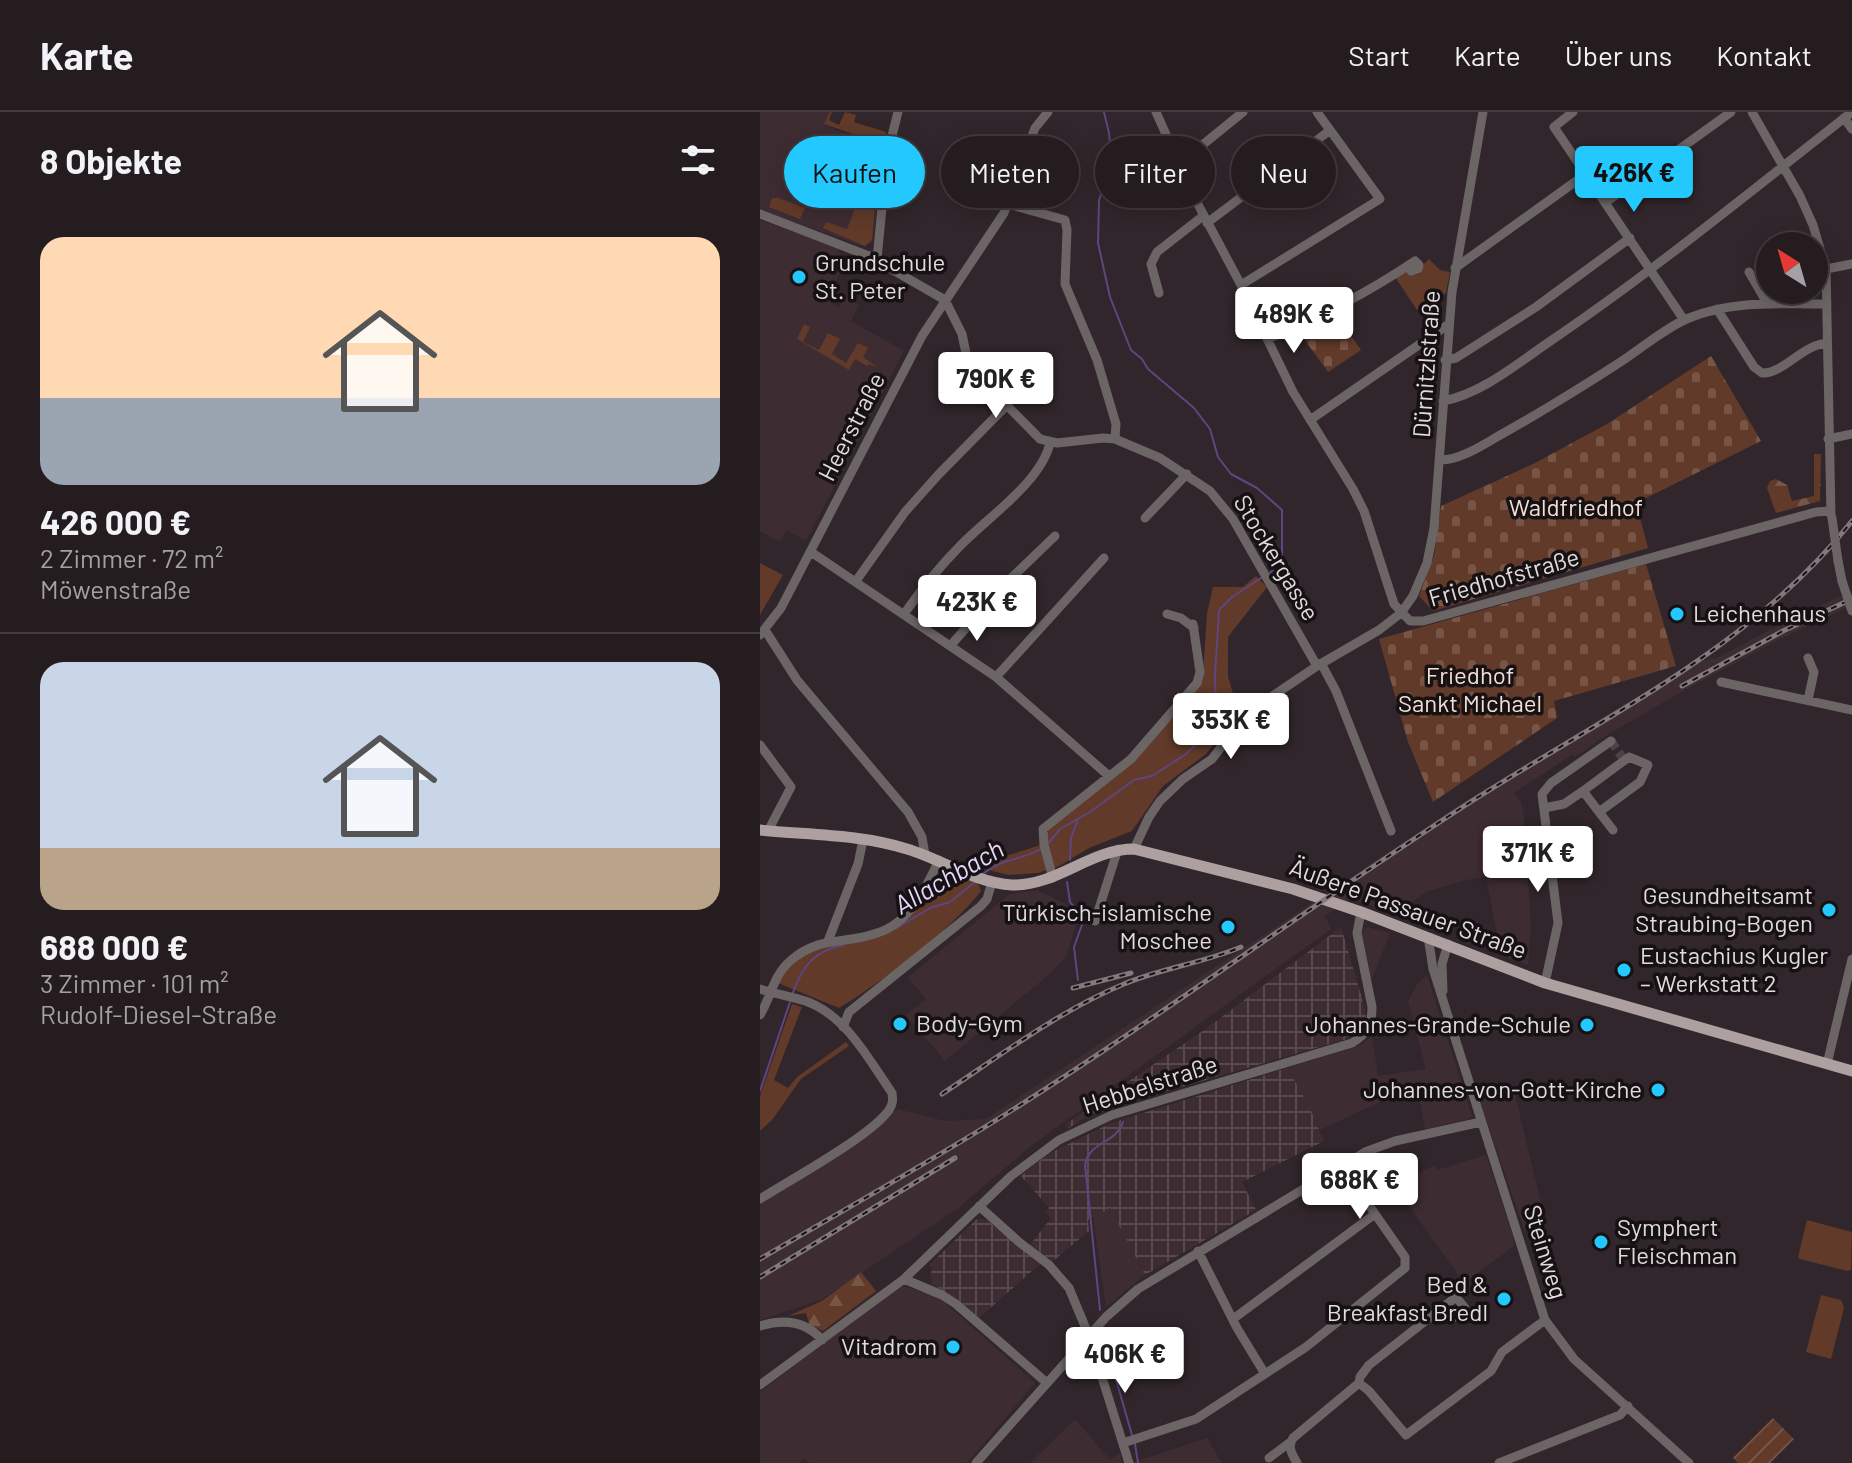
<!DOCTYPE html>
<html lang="de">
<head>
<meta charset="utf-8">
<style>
  body { margin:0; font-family:Barlow,sans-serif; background:#2d2529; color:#f1f3f6; height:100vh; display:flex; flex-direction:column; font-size:30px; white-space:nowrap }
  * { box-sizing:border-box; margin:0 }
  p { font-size:26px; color:#a3a1a5 }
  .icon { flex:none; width:44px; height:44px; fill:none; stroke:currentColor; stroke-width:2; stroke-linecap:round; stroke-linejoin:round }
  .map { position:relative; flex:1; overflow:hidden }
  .drawer { display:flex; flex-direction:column; background:#251c20; width:760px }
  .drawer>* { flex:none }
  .banner { position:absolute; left:24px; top:24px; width:760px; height:72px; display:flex; gap:16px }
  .needle { width:52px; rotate:323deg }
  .controls { position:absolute; left:996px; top:120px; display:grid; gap:16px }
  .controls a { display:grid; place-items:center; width:72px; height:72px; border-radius:50%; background:#251c20; box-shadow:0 4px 20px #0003,0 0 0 2px #423a3e; font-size:40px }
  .price { position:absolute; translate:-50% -68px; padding:0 18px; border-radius:8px; background:#fff; color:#222; font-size:26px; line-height:52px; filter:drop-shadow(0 2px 4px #0008) }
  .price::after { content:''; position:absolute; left:50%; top:48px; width:24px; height:18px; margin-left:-12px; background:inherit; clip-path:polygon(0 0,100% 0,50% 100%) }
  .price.on { background:#23c9fe; color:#111 }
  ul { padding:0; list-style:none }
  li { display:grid; align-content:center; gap:16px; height:424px; padding:0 40px }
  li+li { border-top:2px solid #423a3e }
  li span { display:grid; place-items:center; height:248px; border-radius:24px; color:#555 }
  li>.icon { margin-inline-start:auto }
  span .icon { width:144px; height:144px; fill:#fffc; stroke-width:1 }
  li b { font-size:34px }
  h2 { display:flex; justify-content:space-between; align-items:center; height:96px; padding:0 40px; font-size:34px }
  .pill { padding:0 28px; border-radius:36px; background:#251c20; box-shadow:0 4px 20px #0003,0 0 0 2px #423a3e; font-size:28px; line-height:72px }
  .pill.on { background:#23c9fe; color:#111 }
  header { display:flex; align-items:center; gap:48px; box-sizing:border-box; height:112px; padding:0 40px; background:#251c20; border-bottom:2px solid #423a3e }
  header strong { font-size:38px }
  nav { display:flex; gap:44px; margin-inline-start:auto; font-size:28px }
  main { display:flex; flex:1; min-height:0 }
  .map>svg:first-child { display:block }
  .built { fill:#3e2c33 }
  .industrial { fill:url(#industrial-grid) }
  .green { fill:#613a29 }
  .forest { fill:url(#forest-firs) }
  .cemetery { fill:url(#cemetery-stones) }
  .garden { fill:url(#garden-furrows) }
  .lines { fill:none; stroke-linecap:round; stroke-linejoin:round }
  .stream { stroke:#5f4581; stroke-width:2 }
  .minor-tunnel { stroke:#4c4146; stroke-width:9; stroke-dasharray:9 4.5; stroke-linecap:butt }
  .minor { stroke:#6c6565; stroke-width:9 }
  .major { stroke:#aea0a0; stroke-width:11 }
  .rail-casing { stroke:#82797d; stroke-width:5 }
  .rail { stroke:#161113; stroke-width:2; stroke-dasharray:6; stroke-linecap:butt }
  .minor-bridge { stroke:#6c6565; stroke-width:9 }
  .poi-dot { fill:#23c9fe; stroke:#161113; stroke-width:3 }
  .labels { text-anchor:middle; stroke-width:7; stroke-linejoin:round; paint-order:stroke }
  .poi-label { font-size:24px; fill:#e2dadd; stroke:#161113; text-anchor:end }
  .street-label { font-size:24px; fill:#e2dadd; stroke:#161113 }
  .park-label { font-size:24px; fill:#f4dfd6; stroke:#161113 }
  .water-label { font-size:26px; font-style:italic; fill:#e6d9fd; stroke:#161113 }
</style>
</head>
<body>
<header>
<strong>Karte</strong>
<nav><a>Start</a><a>Karte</a><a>Über uns</a><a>Kontakt</a></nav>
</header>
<main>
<section class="drawer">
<h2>8 Objekte<svg class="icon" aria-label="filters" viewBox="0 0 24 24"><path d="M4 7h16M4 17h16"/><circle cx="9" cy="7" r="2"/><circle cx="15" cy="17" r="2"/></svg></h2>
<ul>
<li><span style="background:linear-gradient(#ffd9b3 65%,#9aa5b1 0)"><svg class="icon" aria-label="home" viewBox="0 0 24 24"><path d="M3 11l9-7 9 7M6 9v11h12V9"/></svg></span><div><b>426 000 €</b><p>2 Zimmer · 72 m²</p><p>Möwenstraße</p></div></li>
<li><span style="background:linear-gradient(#c9d6e8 75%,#b9a48a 0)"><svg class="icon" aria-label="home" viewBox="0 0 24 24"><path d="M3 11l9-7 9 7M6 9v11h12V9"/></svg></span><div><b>688 000 €</b><p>3 Zimmer · 101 m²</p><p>Rudolf-Diesel-Straße</p></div></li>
</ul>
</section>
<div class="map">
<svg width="1092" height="1351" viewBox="0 0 1092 1351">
  <defs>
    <pattern id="industrial-grid" width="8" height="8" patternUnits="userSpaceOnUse" patternTransform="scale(2)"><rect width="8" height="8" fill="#3e2c33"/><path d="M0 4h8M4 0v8" fill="none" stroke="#5a4a50"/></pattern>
    <pattern id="forest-firs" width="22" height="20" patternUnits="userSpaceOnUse" patternTransform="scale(2)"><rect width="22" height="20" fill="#613a29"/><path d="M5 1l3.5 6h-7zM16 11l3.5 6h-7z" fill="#775648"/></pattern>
    <pattern id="cemetery-stones" width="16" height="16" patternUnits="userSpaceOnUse" patternTransform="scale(2)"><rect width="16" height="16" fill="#613a29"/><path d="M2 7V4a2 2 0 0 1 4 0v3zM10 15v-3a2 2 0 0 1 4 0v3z" fill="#775648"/></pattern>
    <pattern id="garden-furrows" width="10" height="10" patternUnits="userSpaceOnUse" patternTransform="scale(2)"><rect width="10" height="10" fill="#613a29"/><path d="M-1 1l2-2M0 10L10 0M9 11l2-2" fill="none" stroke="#775648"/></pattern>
  </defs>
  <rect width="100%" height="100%" fill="#31262b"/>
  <path class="built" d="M0 0H70L65 13 124 36 113 129 105 135 0 98Z
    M0 108 79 136V142L88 146 66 188 79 196 85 184 99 193 91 209 144 239 46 429 27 418 20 430 0 419Z
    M1092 479V493L1012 531 925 578 847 623 815 645 812 643 754 681 761 690 764 705 771 816 768 853 741 843 726 765 706 768 666 780 649 792 642 804 591 787 565 804 571 817 272 1033 197 1097 61 1188 0 1208V1088L103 1023 138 997 185 1009 226 1007 701 692 932 551 957 546 1034 505Z
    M277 778 306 792 317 810 307 843 292 860 185 949 146 903 166 887 148 865 250 782Z
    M607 815 630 821 611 870 600 822Z
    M667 863 712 1004 709 1007 665 1017 659 984 620 990 560 1018 527 956 600 933 612 924 618 964 666 957 648 889 657 872Z
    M737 976 739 979 754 978 786 1112 765 1120 717 981Z
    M726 1043 753 1124 754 1134 704 1171 636 1076 658 1061 675 1054 677 1058Z
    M350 1095 385 1163 346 1195 333 1105Z
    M140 1173 172 1183 183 1189 275 1271 207 1351H49L44 1347 40 1351H0V1280Z
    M315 1307 350 1348 360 1341 362 1351H270Z
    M447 1326 462 1351H371Z"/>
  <path class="industrial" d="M581 815 604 893 606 905 598 920 590 926 363 992 323 1007 309 1016 306 1012 447 916Z
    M527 956 548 992 564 1029 482 1070 496 1098 385 1163 350 1096 328 1108 329 1119 292 1150 270 1133 291 1106 285 1100 289 1096 261 1064 288 1042 351 1011Z
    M217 1107 227 1108 280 1152 219 1206 200 1189 172 1172 170 1164 172 1157 169 1153Z"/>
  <path class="green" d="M70 0H72L69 8 79 13 85 0 96 3 94 10 126 20 122 32 64 12Z
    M111 56 118 58 112 128 105 134 63 116 66 110 87 117Z
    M12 86H19L45 96 40 107 9 95Z
    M669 147 680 158 690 160 686 181 657 198 635 165 646 157 651 163 660 162 662 154Z
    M44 212 50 215 43 230 59 238 68 221 80 227 72 242 86 251 98 231 108 236 103 245 117 255 109 252 107 254 95 247 89 258 37 227Z
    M0 451 23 463 0 503Z
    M496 464 507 475 468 525V564L477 596 467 616 446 642 403 674 372 719 329 736 299 754 278 761 248 763 214 754 287 731 286 722 289 715 373 648 443 562 447 501 453 475H483Z
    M187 759 218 771 221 779C189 820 123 869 79 896L18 871 29 854 52 838 139 813 170 782 179 764Z
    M32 892 42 895 14 968 28 976 37 965 86 930 89 934 41 967 12 1008 0 1019V984Z
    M1047 1108 1092 1120 1091 1158 1087 1159 1040 1147 1038 1145Z
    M1061 1183 1081 1188 1084 1196 1071 1247 1046 1240Z"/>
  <path class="forest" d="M1054 342H1061L1060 389 1016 401 1007 376 1010 369 1016 367 1027 373 1032 389 1054 384Z
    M101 1160 116 1179 63 1219 49 1212 46 1201 28 1204 62 1189Z"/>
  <path class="cemetery" d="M574 200 601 238 568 260 541 223Z
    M951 244 1001 329 876 391 888 436 673 499 659 484 674 444 681 394 773 352 847 312Z
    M886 452 916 554 794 589 797 606 673 690 648 630 619 527Z"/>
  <path class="garden" d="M1013 1306 1034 1327 1010 1351H978L973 1346Z"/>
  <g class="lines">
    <path class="stream" d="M344 0 349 21 352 53 339 88 338 131 350 185 371 238 382 247 388 257 434 296 450 317 458 345 471 362 497 376 522 398V448L510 461
      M287 733 300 717 330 700 374 668 392 664 426 642 445 624 456 605 455 563 459 498 472 485 501 466
      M310 748 311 726 318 707
      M222 763C239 747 262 748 281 737
      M307 770 310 790 324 807 314 835 318 868
      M135 817 170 796 190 790 215 770
      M32 883C42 855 52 840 83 833
      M0 979 30 890
      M340 1198 325 1053C329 1029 356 1032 363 1010
      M342 1219 372 1323
      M375 1332 378 1351"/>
    <path class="minor-tunnel" d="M851 629 864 648"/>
    <path class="minor" d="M396 0 433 83 481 173 533 280 593 377 604 399 634 492 650 509H663L1056 400 1070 399
      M813 0 794 15 924 208
      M992 0 1040 84 1053 113 1066 157 1071 403
      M1084 6 1092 17
      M419 52 483 0
      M846 90 971 0
      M248 92 305 108 307 118 305 172 337 248 356 312 355 327
      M0 102 109 144 185 188 202 222 207 246 216 262 280 327 297 331 343 326 355 327 400 346 450 379 473 407 557 554
      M447 111 569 19
      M117 147 127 44 138 0
      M695 156 826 62
      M1066 157 1092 152
      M989 160 1007 191
      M481 173 620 87 557 0
      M1041 178 1044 192
      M399 181 391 152 397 140 443 104
      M957 197 994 255 1002 261C1023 262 1042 233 1067 231
      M507 227C560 206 607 181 655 149L659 153 658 157 651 159 647 154
      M685 248 696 246 776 195 870 126
      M683 289C721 282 757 252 789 230 894 159 992 78 1092 0
      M550 308 689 212
      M1068 327 1092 322
      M681 348C701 348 724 332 742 322 783 299 822 275 862 249 883 235 905 216 929 206 973 188 1020 192 1067 192
      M385 406 427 362
      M51 440 236 565 349 664
      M1078 449 1082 469
      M96 469 145 400 179 362 246 294
      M144 502C161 478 179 455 200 434 228 405 281 370 290 331
      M407 502 421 506 434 516
      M5 518 37 568 148 700 162 725 165 743
      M0 523 21 496 162 224 244 101 275 16 288 0
      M191 533 243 474 295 424
      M1048 546 1054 560 1048 588
      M561 551 576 579 631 719
      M236 565 344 446
      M961 570 1092 598
      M0 633 31 675 8 719
      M784 696 804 692 823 679 839 700 880 670 888 653 869 645 823 679
      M839 700 853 718
      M374 737 389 705 400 689 423 667 452 647 486 602 557 554 619 518 641 501 653 484 667 451 674 416 692 180 723 0
      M293 766 284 733 283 717 371 647 437 571 440 560 433 512
      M335 809 358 737
      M671 826 669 831 673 857 785 1208 814 1247 929 1351
      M68 829 98 752 103 728
      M785 871 798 811 782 682 791 671 851 629
      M0 877C16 882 33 885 48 890 87 905 109 948 132 981 133 988 133 992 129 998 111 1024 30 1068 0 1087
      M683 879 682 852 688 832
      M0 903C11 885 13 864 30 849 60 823 84 833 117 821 150 811 166 776 179 748
      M83 915 89 900 221 794 227 787 232 770
      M1067 952 1092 847
      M219 1094 259 1130 289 1153 309 1176 329 1224 369 1351
      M438 1139 477 1216 505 1262
      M144 1167 182 1183 196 1192 287 1271
      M473 1207 615 1102
      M0 1214C23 1207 45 1208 62 1228
      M599 1271 600 1265 609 1253 696 1185 705 1196 693 1206 684 1195
      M0 1273 144 1167 251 1064 299 1028 352 1003 592 931C607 922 612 913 612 895L597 821 601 800
      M363 1331 436 1307 546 1235 645 1156V1145L581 1053
      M509 1346 529 1331
      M216 1351 346 1205 378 1177 605 1040 635 1029 721 1010
      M537 1351C532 1342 527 1335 533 1326L599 1271 609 1279 646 1323 731 1259 742 1240 785 1208
      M739 1351 860 1303 868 1294"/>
    <path class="major" d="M0 718C48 723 100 722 147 737 181 747 215 771 252 773 297 774 330 737 374 737L533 777 601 800 785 871 1092 959"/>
    <defs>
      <path id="rail" d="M922 574 1023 519 1092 487
        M313 876 371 861
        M182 982C241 943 299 899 364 872 402 856 443 851 481 835
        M0 1147C82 1099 166 1052 246 1002 400 905 546 797 698 698 836 608 988 540 1092 409
        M0 1165 195 1046"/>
    </defs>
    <use href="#rail" class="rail-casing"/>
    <use href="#rail" class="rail"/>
    <path class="minor-bridge" d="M1072 406 1078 449
      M1082 469 1092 499"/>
  </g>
  <g class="poi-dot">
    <circle cx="39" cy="165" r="8"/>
    <circle cx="917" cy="502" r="8"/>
    <circle cx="1069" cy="798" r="8"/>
    <circle cx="468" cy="815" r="8"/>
    <circle cx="864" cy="858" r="8"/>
    <circle cx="140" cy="912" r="8"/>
    <circle cx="827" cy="913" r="8"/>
    <circle cx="898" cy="978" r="8"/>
    <circle cx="841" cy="1130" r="8"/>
    <circle cx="744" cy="1187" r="8"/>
    <circle cx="193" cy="1235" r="8"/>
  </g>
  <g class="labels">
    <g class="poi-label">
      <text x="55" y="159" text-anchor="start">Grundschule<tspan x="55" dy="28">St. Peter</tspan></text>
      <text x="933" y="510" text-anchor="start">Leichenhaus</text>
      <text x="1053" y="792">Gesundheitsamt<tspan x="1053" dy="28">Straubing-Bogen</tspan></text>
      <text x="452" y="809">Türkisch-islamische<tspan x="452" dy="28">Moschee</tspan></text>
      <text x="880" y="852" text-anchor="start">Eustachius Kugler<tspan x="880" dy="28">– Werkstatt 2</tspan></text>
      <text x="156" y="920" text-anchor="start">Body-Gym</text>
      <text x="811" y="921">Johannes-Grande-Schule</text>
      <text x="882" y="986">Johannes-von-Gott-Kirche</text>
      <text x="857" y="1124" text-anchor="start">Symphert<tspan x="857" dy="28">Fleischman</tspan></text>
      <text x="728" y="1181">Bed &amp;<tspan x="728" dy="28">Breakfast Bredl</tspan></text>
      <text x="177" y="1243">Vitadrom</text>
    </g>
    <g class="street-label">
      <text transform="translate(667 252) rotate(-86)" y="8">Dürnitzlstraße</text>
      <text transform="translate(92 315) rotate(-63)" y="8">Heerstraße</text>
      <text transform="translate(516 446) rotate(59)" y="8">Stockergasse</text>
      <text transform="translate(744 466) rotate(-16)" y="8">Friedhofstraße</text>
      <text transform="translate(648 797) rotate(20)" y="8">Äußere Passauer Straße</text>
      <text transform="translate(390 973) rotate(-18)" y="8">Hebbelstraße</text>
      <text transform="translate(785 1140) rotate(73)" y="8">Steinweg</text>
    </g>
    <g class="park-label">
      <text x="816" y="404">Waldfriedhof</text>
      <text x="710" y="572">Friedhof<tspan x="710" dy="28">Sankt Michael</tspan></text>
    </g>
    <g class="water-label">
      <text transform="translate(189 765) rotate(-30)" y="9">Allachbach</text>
    </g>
  </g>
</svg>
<div class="controls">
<a><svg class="needle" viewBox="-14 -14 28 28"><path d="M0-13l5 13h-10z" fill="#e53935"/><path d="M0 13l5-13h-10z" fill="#a3a1a5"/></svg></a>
</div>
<b class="price on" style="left:874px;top:102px">426K €</b>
<b class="price" style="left:534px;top:243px">489K €</b>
<b class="price" style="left:236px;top:308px">790K €</b>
<b class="price" style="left:217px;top:531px">423K €</b>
<b class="price" style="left:471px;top:649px">353K €</b>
<b class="price" style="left:778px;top:782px">371K €</b>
<b class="price" style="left:600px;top:1109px">688K €</b>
<b class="price" style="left:365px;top:1283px">406K €</b>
<div class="banner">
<a class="pill on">Kaufen</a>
<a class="pill">Mieten</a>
<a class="pill">Filter</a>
<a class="pill">Neu</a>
</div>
</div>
</main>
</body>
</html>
